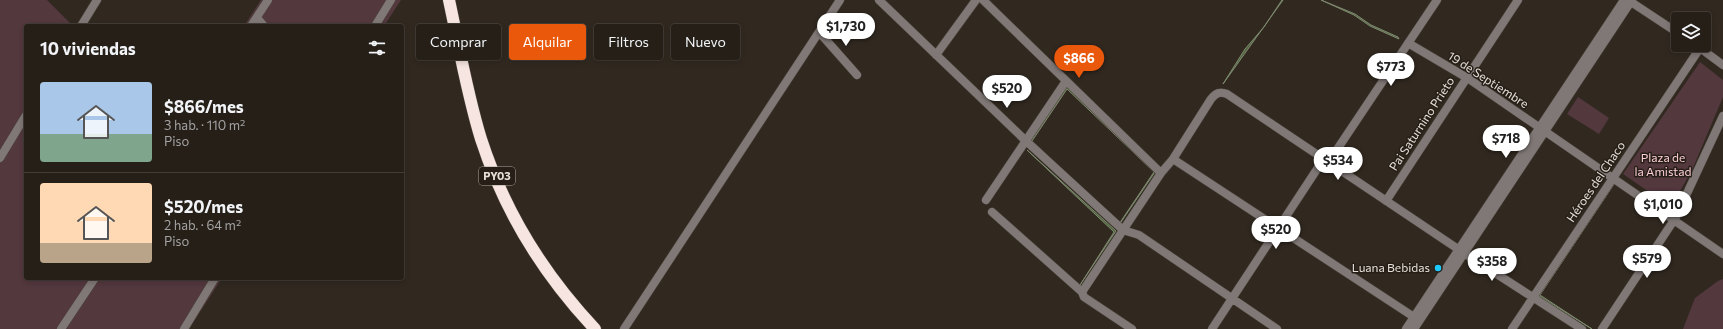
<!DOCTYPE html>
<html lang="es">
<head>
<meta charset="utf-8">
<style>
  body { margin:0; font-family:Commissioner,sans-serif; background:#2d2721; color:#f1f3f6; height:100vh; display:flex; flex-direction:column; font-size:15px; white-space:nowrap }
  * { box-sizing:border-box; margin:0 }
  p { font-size:13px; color:#a3a2a2 }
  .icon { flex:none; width:22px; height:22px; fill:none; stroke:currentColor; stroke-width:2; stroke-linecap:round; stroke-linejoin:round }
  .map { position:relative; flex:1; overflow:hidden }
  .side { position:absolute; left:24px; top:24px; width:380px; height:256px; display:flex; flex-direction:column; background:#251f18; border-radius:4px; box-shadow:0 2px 6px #0003,0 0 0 1px #423d37 }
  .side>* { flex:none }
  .banner { position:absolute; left:416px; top:24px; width:380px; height:36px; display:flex; gap:8px }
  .tools { position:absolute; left:1671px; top:12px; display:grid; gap:8px }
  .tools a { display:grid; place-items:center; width:40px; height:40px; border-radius:4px; background:#251f18; box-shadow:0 2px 6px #0003,0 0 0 1px #423d37; font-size:20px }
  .price { position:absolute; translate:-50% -34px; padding:0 9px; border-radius:14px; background:#fff; color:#222; font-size:13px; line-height:26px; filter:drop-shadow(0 1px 2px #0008) }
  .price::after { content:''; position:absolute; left:50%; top:24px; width:12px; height:9px; margin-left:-6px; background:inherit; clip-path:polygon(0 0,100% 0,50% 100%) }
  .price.on { background:#ea580c; color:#fff }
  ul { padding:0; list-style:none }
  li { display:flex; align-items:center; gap:12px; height:100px; padding:0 16px }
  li+li { border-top:1px solid #423d37 }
  li span { display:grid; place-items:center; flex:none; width:112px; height:80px; border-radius:4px; color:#555 }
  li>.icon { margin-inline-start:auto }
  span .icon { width:48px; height:48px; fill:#fffc; stroke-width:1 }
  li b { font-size:17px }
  h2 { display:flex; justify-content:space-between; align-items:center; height:48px; padding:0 16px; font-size:17px }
  .pill { padding:0 14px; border-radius:4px; background:#251f18; box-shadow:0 2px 6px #0003,0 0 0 1px #423d37; font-size:14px; line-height:36px }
  .pill.on { background:#ea580c; color:#fff }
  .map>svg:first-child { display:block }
  .green { fill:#53383e }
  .water { fill:#526541; stroke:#7e8a6f; fill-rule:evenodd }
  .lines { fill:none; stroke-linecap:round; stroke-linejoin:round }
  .minor-casing { stroke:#4e463e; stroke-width:9 }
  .highway-casing { stroke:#4e463e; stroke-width:13 }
  .minor { stroke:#7f7876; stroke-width:8 }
  .highway { stroke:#f6e5e0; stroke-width:12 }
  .poi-dot { fill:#1ec9fd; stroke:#271f17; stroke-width:1.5 }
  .labels { text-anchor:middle; stroke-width:3; stroke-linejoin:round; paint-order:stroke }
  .shield { fill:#271f17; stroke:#aca6a0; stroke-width:1 }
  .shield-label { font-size:11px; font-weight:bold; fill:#e5e0da }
  .street-label { font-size:12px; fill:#e5e0da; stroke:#271f17 }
  .park-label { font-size:12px; fill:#fcced7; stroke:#271f17 }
  .poi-label { font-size:12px; fill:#e5e0da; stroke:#271f17; text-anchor:end }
</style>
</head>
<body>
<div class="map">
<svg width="1723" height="329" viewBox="0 0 1723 329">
  <rect width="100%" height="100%" fill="#312920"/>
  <path class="green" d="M0 0H47L73 26H26V278H222L189 329H0Z
    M261 0H401L384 26H244Z
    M1700 62 1723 80V97L1692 170 1671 207 1623 174Z
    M1578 97 1609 118 1599 134 1567 114Z
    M1723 279V329H1683L1695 298 1718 281Z"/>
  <path class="water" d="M1282 0H1283L1223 84 1245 49 1264 27Z
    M1321 0 1355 14 1371 25 1398 37 1399 39 1370 26 1354 15Z
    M1067 87 1155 172 1119 225 1031 141ZM1067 89 1154 172 1119 224 1032 141Z
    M1027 150 1116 231 1080 285 1114 232Z
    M1614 184 1540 295 1592 329 1539 296Z"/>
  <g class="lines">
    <defs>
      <path id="minor" d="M879 0 1026 141 1123 230 1139 235 1277 329
        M983 0 1161 173
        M1628 0 1678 33
        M257 18 264 26
        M81 26 97 0
        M251 26 268 0
        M375 26 391 0
        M819 32 857 75
        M1408 43 1469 79 1723 254
        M1696 45 1723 65
        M936 55 976 0
        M0 158 26 115
        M1173 159 1417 319
        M1328 163 1437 0
        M986 200 1066 81
        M1386 201 1518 0
        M992 212 1082 292
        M61 329 95 278
        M184 329 215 278
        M624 329 840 0
        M1132 329 1084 297 1082 292 1161 173 1173 159 1211 99C1216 93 1220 91 1227 94L1458 249 1582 329
        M1212 329 1323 160
        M1406 329 1624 0
        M1414 329 1632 0
        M1512 329 1700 48
        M1602 329 1676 217 1723 116"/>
      <path id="highway" d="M449 0C459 46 467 94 481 139 504 210 544 275 595 329"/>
    </defs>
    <use href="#minor" class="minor-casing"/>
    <use href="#highway" class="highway-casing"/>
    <use href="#minor" class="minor"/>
    <use href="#highway" class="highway"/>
  </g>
  <circle class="poi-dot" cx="1438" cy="268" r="4"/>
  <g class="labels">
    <rect class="shield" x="479" y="167" width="36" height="18" rx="3"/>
    <g class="shield-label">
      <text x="497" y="180">PY03</text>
    </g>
    <g class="street-label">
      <text transform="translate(1488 80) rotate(33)" y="4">19 de Septiembre</text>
      <text transform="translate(1422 124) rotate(-57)" y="4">Pai Saturnino Prieto</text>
      <text transform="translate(1596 182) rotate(-56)" y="4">Héroes del Chaco</text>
    </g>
    <g class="park-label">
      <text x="1663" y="162">Plaza de<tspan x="1663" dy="14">la Amistad</tspan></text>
    </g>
    <g class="poi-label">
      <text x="1430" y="272">Luana Bebidas</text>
    </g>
  </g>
</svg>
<div class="tools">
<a><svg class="icon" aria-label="layers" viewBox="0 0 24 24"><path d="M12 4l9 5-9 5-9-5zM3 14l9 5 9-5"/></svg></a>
</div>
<b class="price" style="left:846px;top:47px">$1,730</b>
<b class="price on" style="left:1079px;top:79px">$866</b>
<b class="price" style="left:1391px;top:87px">$773</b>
<b class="price" style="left:1007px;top:109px">$520</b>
<b class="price" style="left:1506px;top:159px">$718</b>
<b class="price" style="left:1338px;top:181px">$534</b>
<b class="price" style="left:1663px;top:225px">$1,010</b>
<b class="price" style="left:1276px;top:250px">$520</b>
<b class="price" style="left:1647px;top:279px">$579</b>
<b class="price" style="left:1492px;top:282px">$358</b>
<div class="banner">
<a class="pill">Comprar</a>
<a class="pill on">Alquilar</a>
<a class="pill">Filtros</a>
<a class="pill">Nuevo</a>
</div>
<section class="side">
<h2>10 viviendas<svg class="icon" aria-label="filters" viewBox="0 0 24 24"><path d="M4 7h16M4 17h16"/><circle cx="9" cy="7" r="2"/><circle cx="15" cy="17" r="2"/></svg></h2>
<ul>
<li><span style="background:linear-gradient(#a9c7e8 65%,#7fa58c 0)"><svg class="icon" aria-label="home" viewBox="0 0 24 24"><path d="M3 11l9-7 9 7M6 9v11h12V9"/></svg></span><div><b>$866/mes</b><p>3 hab. · 110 m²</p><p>Piso</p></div></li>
<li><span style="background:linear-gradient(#ffd9b3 75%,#b9a48a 0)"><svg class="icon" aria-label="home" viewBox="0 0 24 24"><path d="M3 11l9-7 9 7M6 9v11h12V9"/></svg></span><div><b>$520/mes</b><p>2 hab. · 64 m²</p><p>Piso</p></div></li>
</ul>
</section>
</div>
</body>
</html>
